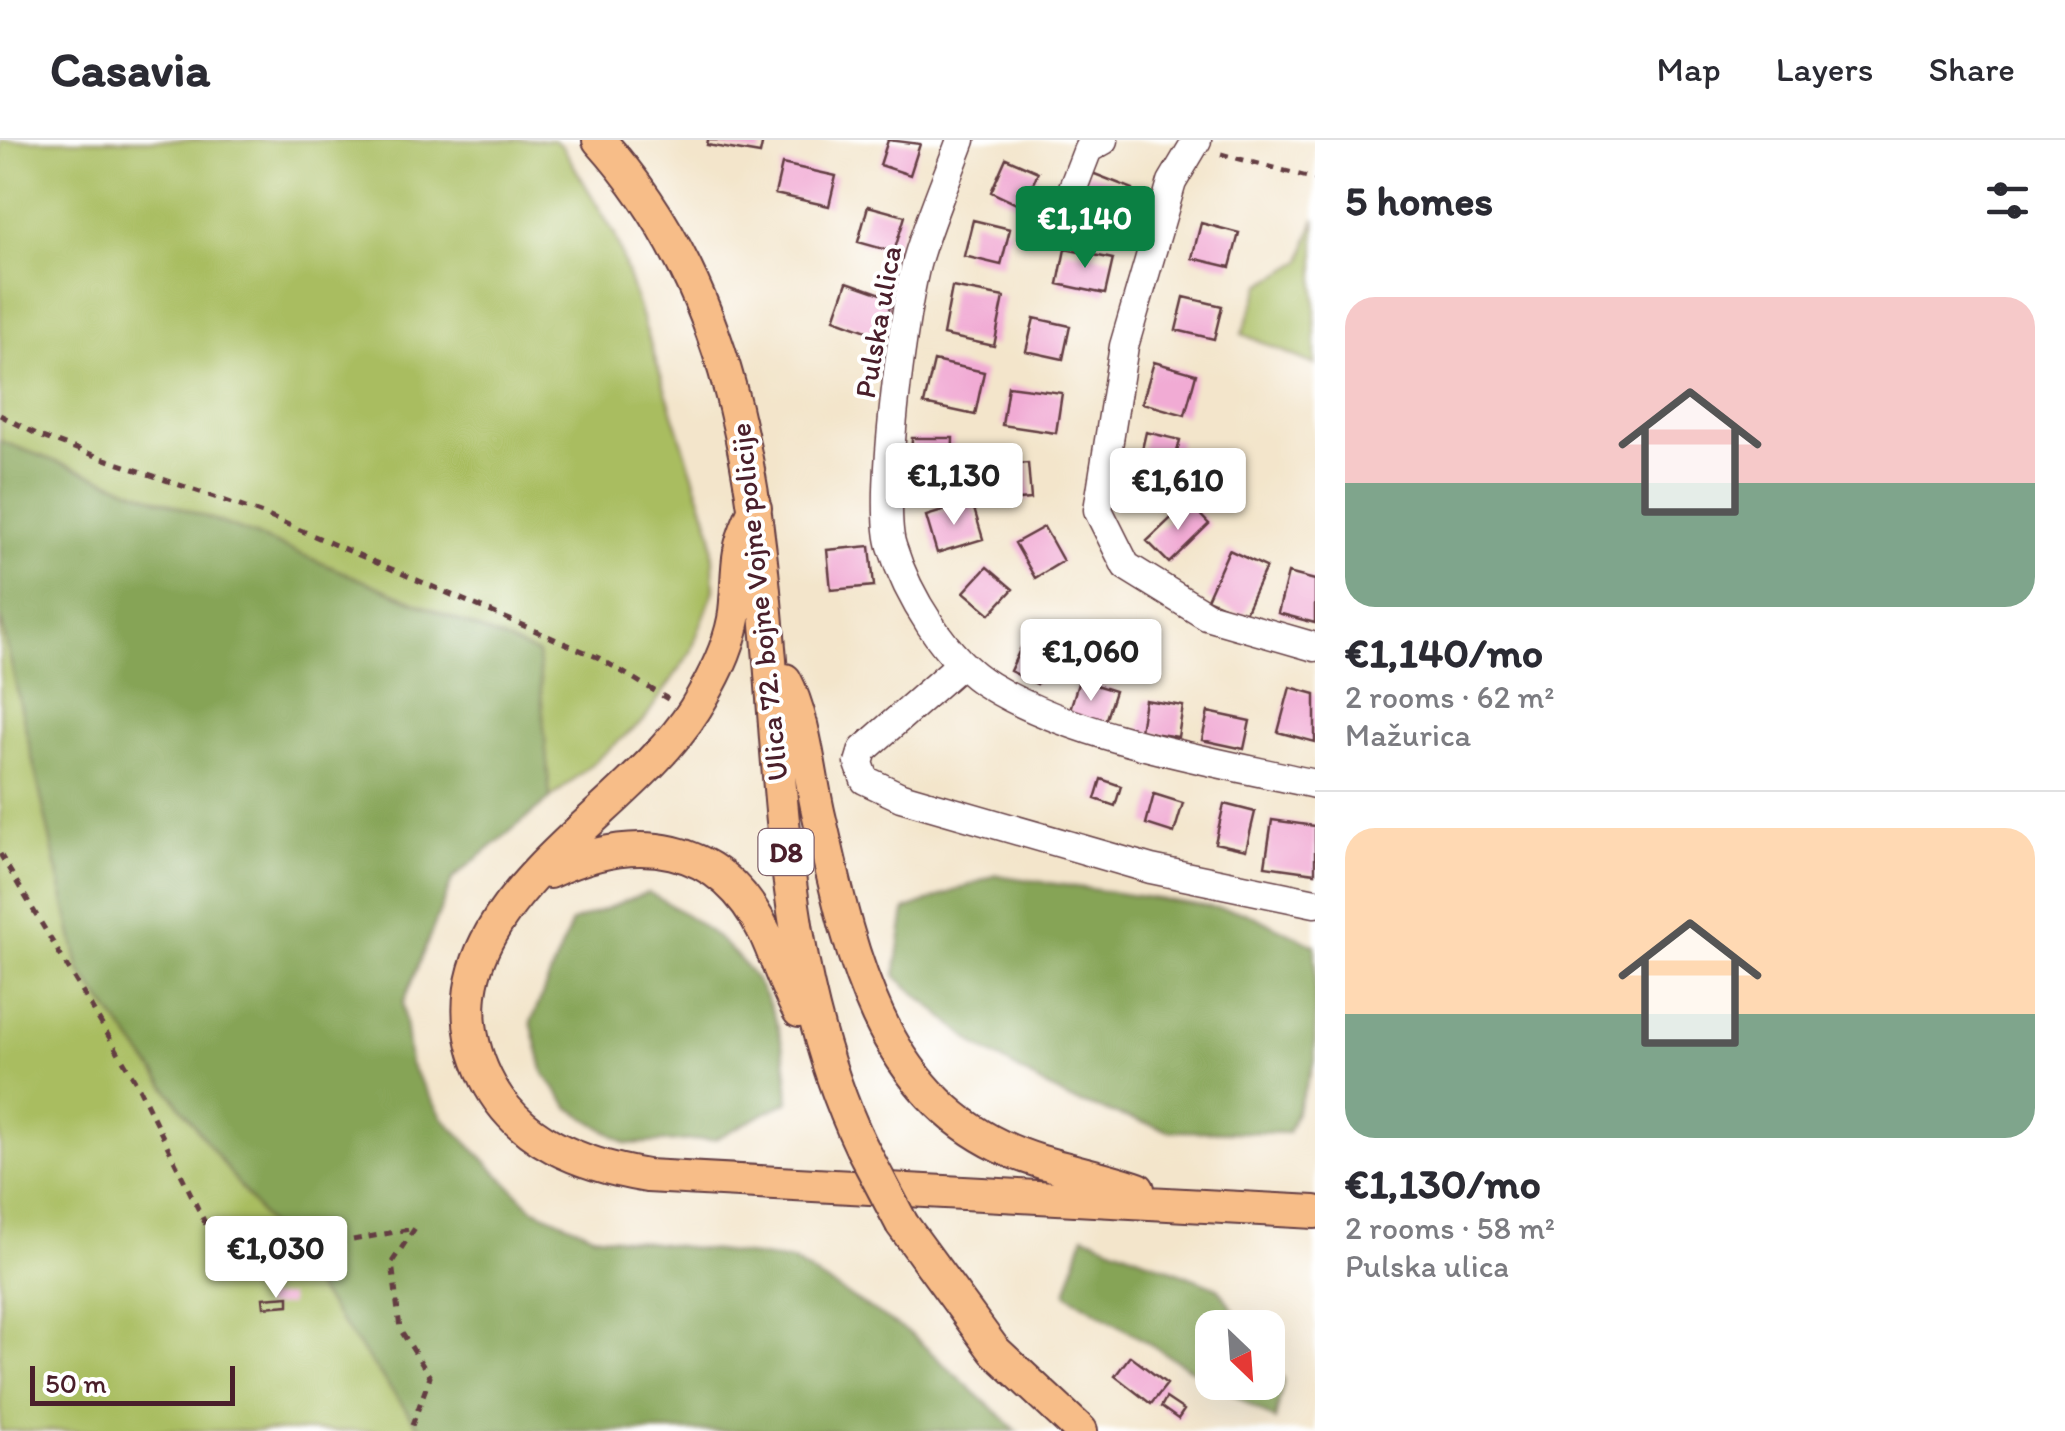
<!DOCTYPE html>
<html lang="en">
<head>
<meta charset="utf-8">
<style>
  body { margin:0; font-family:Itim,sans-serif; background:#f7f7f7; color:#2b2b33; height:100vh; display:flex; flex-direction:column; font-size:38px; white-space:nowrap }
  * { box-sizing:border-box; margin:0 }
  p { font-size:32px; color:#7c7c81 }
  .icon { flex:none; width:55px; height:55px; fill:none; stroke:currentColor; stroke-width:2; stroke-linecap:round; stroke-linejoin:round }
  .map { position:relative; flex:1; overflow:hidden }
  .drawer { display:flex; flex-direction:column; background:#fff; width:750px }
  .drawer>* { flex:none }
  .needle { width:65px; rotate:155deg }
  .controls { position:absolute; left:1195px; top:1170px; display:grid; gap:20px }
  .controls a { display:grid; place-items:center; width:90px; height:90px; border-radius:20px; background:#fff; box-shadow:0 10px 40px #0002; font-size:50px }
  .scale { position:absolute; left:30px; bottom:25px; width:205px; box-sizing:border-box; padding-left:10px; border:5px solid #4a1f2b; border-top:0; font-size:28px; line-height:35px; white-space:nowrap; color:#4a1f2b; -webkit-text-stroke:8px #fff; paint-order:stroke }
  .price { position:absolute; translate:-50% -85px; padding:0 22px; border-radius:10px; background:#fff; color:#222; font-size:32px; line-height:65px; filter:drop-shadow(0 2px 5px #0008) }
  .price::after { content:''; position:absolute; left:50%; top:60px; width:30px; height:22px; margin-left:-15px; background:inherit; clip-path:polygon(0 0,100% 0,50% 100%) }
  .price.current { background:#0b8043; color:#fff }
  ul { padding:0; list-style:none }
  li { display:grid; align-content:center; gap:20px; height:530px; padding:0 30px }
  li+li { border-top:2px solid #e1e1e2 }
  li span { display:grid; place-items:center; height:310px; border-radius:30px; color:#555 }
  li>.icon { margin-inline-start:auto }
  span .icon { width:180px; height:180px; fill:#fffc; stroke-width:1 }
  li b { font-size:42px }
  h2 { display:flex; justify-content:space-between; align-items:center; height:120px; padding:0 30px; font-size:42px }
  header { display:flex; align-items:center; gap:60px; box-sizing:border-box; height:140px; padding:0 50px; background:#fff; border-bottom:2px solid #e1e1e2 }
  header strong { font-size:48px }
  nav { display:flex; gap:55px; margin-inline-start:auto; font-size:35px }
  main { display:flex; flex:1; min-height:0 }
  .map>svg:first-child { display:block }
  .green { fill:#a9bd61; stroke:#7a6e46; stroke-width:2.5 }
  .forest { fill:#86a457; stroke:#686241; stroke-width:2.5 }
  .building { fill:#f1abd4 }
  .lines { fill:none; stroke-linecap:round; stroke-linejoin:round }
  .minor-casing { stroke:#633d43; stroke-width:31 }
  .major-casing { stroke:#633d43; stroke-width:36 }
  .path { stroke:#633d43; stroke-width:5; stroke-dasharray:8 8; stroke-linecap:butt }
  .minor { stroke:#fff; stroke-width:28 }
  .major { stroke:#f7bd88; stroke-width:32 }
  .major-bridge-casing { stroke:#633d43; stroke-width:36; stroke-linecap:butt }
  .major-bridge { stroke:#f7bd88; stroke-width:32 }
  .labels { text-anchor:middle; stroke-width:8; stroke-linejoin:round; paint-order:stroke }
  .shield { fill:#fff; stroke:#80626b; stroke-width:2.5 }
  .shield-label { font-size:28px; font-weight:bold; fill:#4a1f2b }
  .street-label { font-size:30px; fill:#4a1f2b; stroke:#fff }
</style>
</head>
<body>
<header>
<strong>Casavia</strong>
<nav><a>Map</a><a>Layers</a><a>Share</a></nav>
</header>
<main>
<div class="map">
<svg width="1315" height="1291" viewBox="0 0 1315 1291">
  <rect width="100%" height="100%" fill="#fff"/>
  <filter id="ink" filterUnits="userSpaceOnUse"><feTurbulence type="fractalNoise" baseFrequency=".01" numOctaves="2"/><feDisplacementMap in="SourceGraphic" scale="20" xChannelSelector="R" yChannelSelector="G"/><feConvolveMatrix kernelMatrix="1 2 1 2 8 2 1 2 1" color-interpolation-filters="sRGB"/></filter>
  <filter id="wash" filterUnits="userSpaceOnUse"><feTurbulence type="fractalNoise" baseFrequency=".0048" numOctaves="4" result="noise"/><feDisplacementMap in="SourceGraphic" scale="40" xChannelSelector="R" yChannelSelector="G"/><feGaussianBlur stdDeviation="2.25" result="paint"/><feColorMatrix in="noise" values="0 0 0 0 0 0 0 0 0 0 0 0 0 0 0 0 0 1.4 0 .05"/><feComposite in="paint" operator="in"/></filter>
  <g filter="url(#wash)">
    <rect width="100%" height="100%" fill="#f3e5cb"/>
    <path class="green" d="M0 0H554L563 7 615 95 712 393 714 450 691 512 644 580 550 659 538 514 257 396 0 301Z
      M1315 78V225L1242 194 1261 145 1302 121Z
      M0 474 80 831 422 1291H0Z"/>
    <path class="forest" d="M0 301 257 396 538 514 550 659 453 738 403 863 410 924 443 978 532 1068 593 1095 792 1121 912 1195 1017 1291H422L80 831 0 474Z
      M996 735 1245 772 1315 805V921L1288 993 1170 991 1068 959 977 906 895 836 905 770Z
      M648 752C741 804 785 850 789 961L715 999 627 1004 570 968 544 934 531 882 572 782Z
      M1084 1095 1218 1148 1246 1187 1212 1188V1242L1066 1153Z
      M1268 1217 1284 1240 1275 1280 1214 1243 1268 1242Z"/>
    <g id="blocks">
      <path class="building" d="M708 0H763L760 14 707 5Z
        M888 0 920 4 910 35 880 25Z
        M1006 18 1038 32 1023 67 991 52Z
        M782 24 836 36 829 66 775 54Z
        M1087 31 1133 49 1118 87 1073 69Z
        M868 66 905 76 894 112 858 102Z
        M973 80 1010 89 1001 125 964 116Z
        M1201 83 1239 93 1230 127 1192 118Z
        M1065 109 1113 119 1105 154 1058 144Z
        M847 142 893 158 880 196 834 179Z
        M952 147 1004 157 994 206 943 195Z
        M1184 157 1222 166 1214 199 1176 190Z
        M1034 178 1070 186 1063 219 1026 211Z
        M934 221 984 232 975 275 924 264Z
        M1154 222 1196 234 1185 275 1142 263Z
        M1008 246 1062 253 1056 293 1002 285Z
        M1146 292 1180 300 1171 335 1138 327Z
        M912 298H953L952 330 911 329Z
        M1028 323 1031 359 993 362 991 326Z
        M972 362 983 399 937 413 926 376Z
        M1188 362 1209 384 1169 423 1147 401Z
        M1044 387 1063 421 1035 438 1015 403Z
        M870 406 874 446 831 450 827 410Z
        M1229 410 1266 427 1244 475 1207 459Z
        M987 427 1013 449 990 474 964 452Z
        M1288 433 1315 440V483L1278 473Z
        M1025 499 1052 512 1037 544 1010 531Z
        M1079 540 1115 551 1103 588 1068 576Z
        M1290 547 1315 554V602L1278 592Z
        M1145 560 1183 566 1178 597 1140 591Z
        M1208 572 1250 581 1244 609 1202 600Z
        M1101 639 1121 646 1115 666 1095 659Z
        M1154 654 1183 663 1174 693 1146 684Z
        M1224 664 1255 672 1246 710 1215 703Z
        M1272 680 1315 686V733L1265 726Z
        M289 1156V1165L264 1167 263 1158Z
        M1130 1216 1167 1244 1151 1264 1115 1236Z
        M1166 1258 1184 1270 1178 1279 1161 1267Z"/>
    </g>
  </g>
  <g filter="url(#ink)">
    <use href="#blocks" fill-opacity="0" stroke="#633d43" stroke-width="2.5"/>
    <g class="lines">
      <defs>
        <path id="minor" d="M961 0C947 38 931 75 919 114 904 160 878 364 892 406 907 455 946 520 990 546 1076 599 1216 622 1315 644
          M1197 0 1172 42 1124 206 1098 370 1126 426 1207 476 1315 507
          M1071 53 1088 9 1104 0
          M961 524 863 610 859 623 865 640 901 657 1151 729 1315 763"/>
        <path id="major" d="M599 0C851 280 709 687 861 1006
          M755 368C750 381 742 396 740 411 736 433 738 456 734 479 728 511 712 541 695 569 623 684 408 775 486 938 517 1002 582 1025 647 1036L1315 1072
          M785 540C806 580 809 636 820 680 848 801 875 946 1000 1006 1043 1027 1093 1033 1138 1049
          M549 732C635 692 720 700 765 793 777 819 785 846 799 871
          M902 1084 994 1210 1081 1291"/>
      </defs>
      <use href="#minor" class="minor-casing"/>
      <use href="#major" class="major-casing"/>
      <path class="path" d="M1221 14 1315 39
        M0 275 42 297 263 374 599 518 668 559
        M0 714 136 942 209 1091 343 1102 415 1088 392 1122 400 1189 430 1237 410 1291"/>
      <use href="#minor" class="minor"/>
      <use href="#major" class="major"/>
      <defs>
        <path id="major-bridge" d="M861 1006 902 1084"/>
      </defs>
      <use href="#major-bridge" class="major-bridge-casing"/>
      <use href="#major-bridge" class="major-bridge"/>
    </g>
  </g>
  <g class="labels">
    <rect class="shield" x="758.5" y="689" width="55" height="46" rx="8"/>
    <g class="shield-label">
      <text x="786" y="722">D8</text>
    </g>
    <g class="street-label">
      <text transform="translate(878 182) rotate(-80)" y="10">Pulska ulica</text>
      <text transform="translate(759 462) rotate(-96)" y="10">Ulica 72. bojne Vojne policije</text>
    </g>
  </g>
</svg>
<div class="controls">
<a><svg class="needle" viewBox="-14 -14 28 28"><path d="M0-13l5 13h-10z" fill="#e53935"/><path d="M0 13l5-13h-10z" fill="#7c7c81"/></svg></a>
</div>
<div class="scale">50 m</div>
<b class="price current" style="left:1085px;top:131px">€1,140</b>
<b class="price" style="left:954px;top:388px">€1,130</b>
<b class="price" style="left:1178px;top:393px">€1,610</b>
<b class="price" style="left:1091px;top:564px">€1,060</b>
<b class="price" style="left:276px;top:1161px">€1,030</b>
</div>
<section class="drawer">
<h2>5 homes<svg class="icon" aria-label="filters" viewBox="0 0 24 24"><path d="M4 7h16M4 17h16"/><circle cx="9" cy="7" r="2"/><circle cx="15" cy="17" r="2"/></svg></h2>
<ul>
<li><span style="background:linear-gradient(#f6c9c9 60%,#7fa58c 0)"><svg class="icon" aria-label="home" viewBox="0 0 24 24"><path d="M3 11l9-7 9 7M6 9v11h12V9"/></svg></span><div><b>€1,140/mo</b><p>2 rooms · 62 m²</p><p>Mažurica</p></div></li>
<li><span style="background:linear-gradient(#ffd9b3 60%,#7fa58c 0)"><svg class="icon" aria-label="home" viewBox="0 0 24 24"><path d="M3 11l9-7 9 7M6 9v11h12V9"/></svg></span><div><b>€1,130/mo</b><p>2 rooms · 58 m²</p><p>Pulska ulica</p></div></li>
</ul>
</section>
</main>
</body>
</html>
